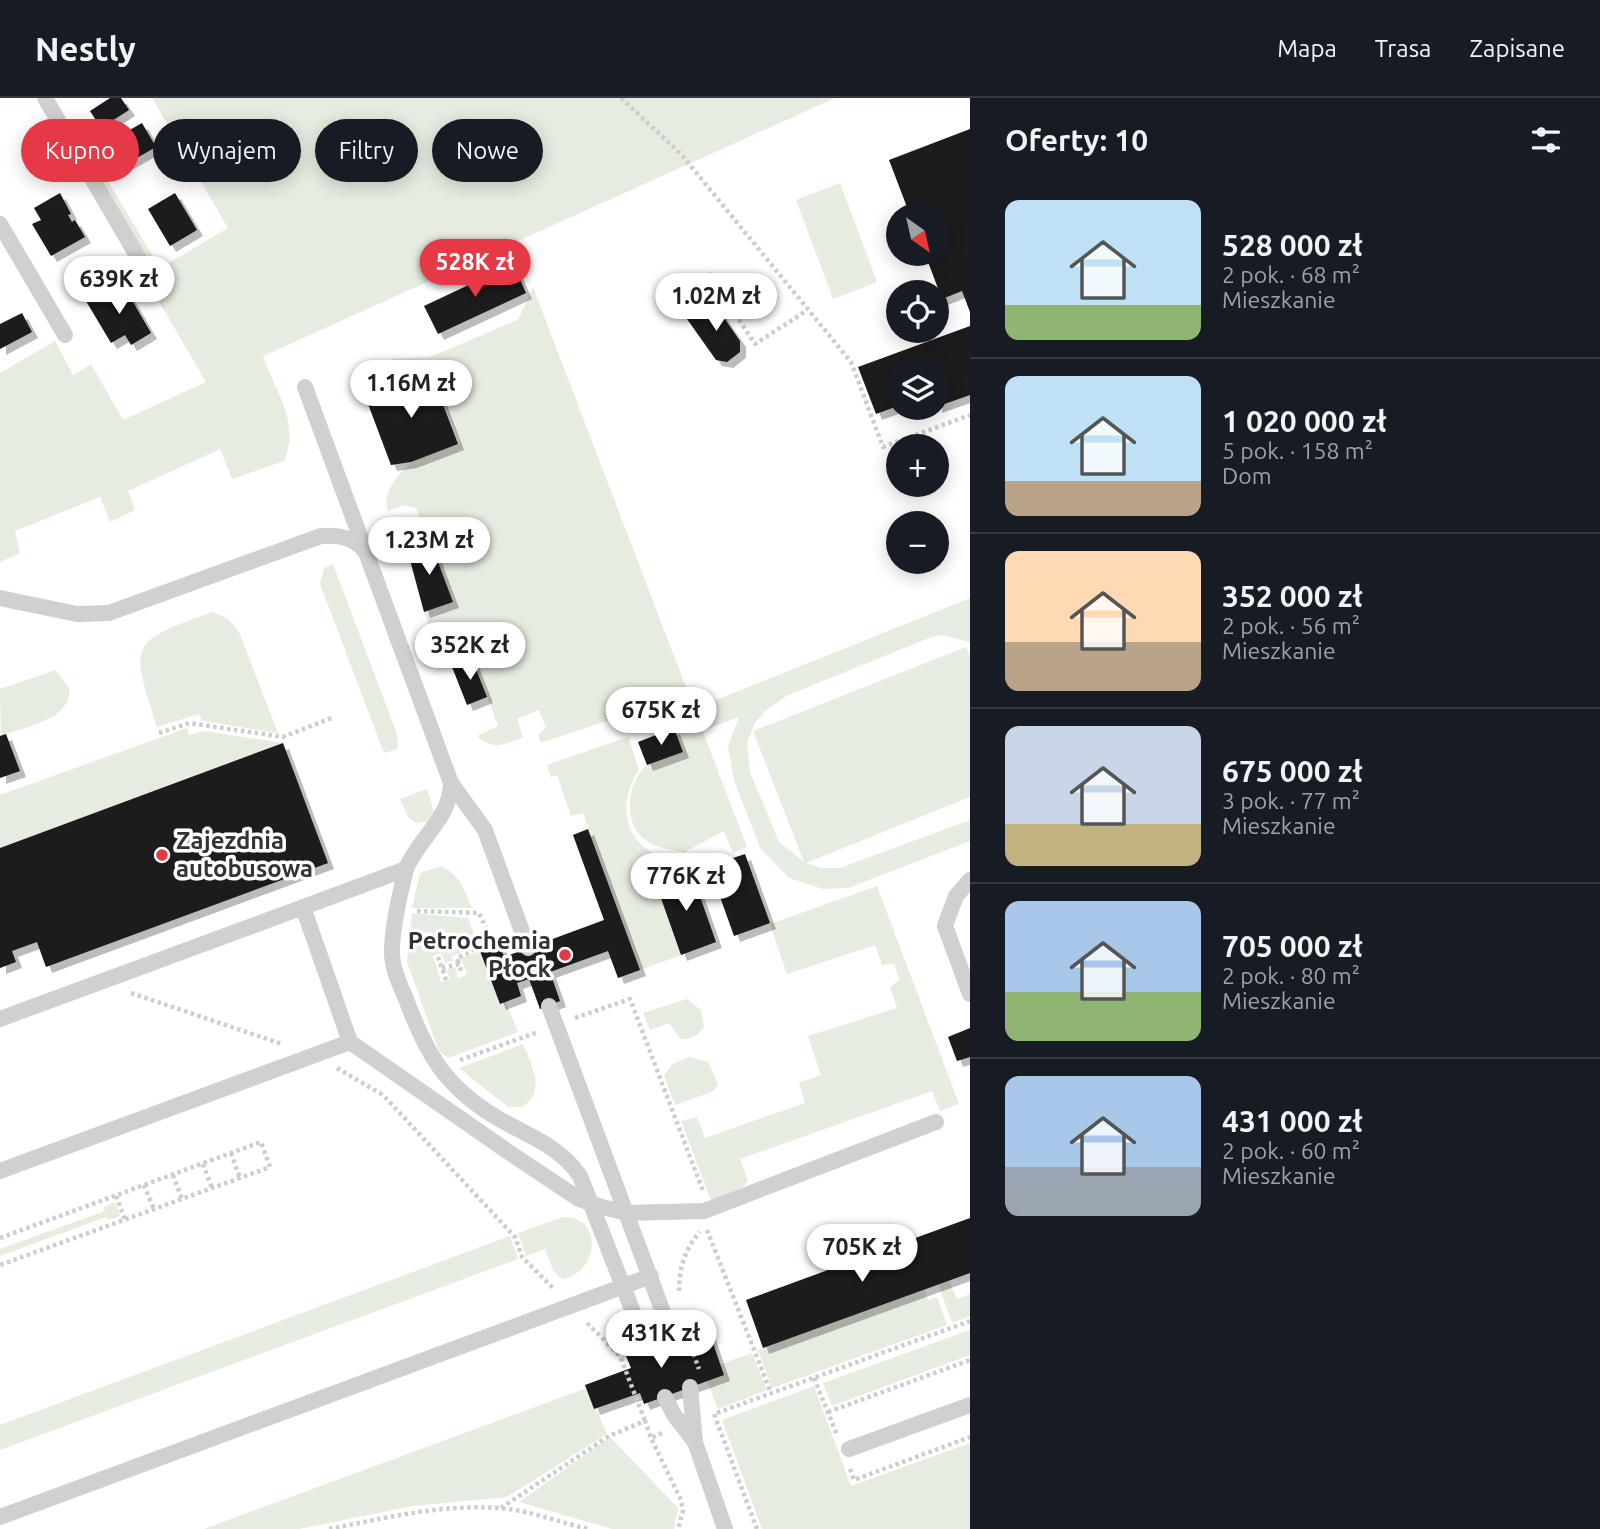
<!DOCTYPE html>
<html lang="pl">
<head>
<meta charset="utf-8">
<style>
  body { margin:0; font-family:Ubuntu,sans-serif; background:#242831; color:#f1f3f6; height:100vh; display:flex; flex-direction:column; font-size:26px; white-space:nowrap }
  * { box-sizing:border-box; margin:0 }
  p { font-size:23px; color:#9ea1a6 }
  .icon { flex:none; width:38px; height:38px; fill:none; stroke:currentColor; stroke-width:2; stroke-linecap:round; stroke-linejoin:round }
  .map { position:relative; flex:1; overflow:hidden }
  .side { display:flex; flex-direction:column; background:#171b24; width:630px }
  .side>* { flex:none }
  .top-card { position:absolute; left:21px; top:21px; width:665px; height:63px; display:flex; gap:14px }
  .needle { width:46px; rotate:146deg }
  .tools { position:absolute; left:886px; top:105px; display:grid; gap:14px }
  .tools a { display:grid; place-items:center; width:63px; height:63px; border-radius:50%; background:#171b24; box-shadow:0 4px 18px #0003; font-size:35px }
  .price { position:absolute; translate:-50% -60px; padding:0 16px; border-radius:24px; background:#fff; color:#222; font-size:23px; line-height:46px; filter:drop-shadow(0 2px 4px #0008) }
  .price::after { content:''; position:absolute; left:50%; top:42px; width:21px; height:16px; margin-left:-10px; background:inherit; clip-path:polygon(0 0,100% 0,50% 100%) }
  .price.current { background:#e63946; color:#fff }
  ul { padding:0; list-style:none }
  li { display:flex; align-items:center; gap:21px; height:175px; padding:0 35px }
  li+li { border-top:2px solid #363941 }
  li span { display:grid; place-items:center; flex:none; width:196px; height:140px; border-radius:14px; color:#555 }
  li>.icon { margin-inline-start:auto }
  span .icon { width:84px; height:84px; fill:#fffc; stroke-width:1 }
  li b { font-size:30px }
  h2 { display:flex; justify-content:space-between; align-items:center; height:84px; padding:0 35px; font-size:30px }
  .tag { padding:0 24px; border-radius:32px; background:#171b24; box-shadow:0 4px 18px #0003; font-size:24px; line-height:63px }
  .tag.current { background:#e63946; color:#fff }
  header { display:flex; align-items:center; gap:42px; box-sizing:border-box; height:98px; padding:0 35px; background:#171b24; border-bottom:2px solid #363941 }
  header strong { font-size:33px }
  nav { display:flex; gap:38px; margin-inline-start:auto; font-size:24px }
  main { display:flex; flex:1; min-height:0 }
  .map>svg:first-child { display:block }
  .green { fill:#e6ecdf }
  .building { fill:#1a1a1a; filter:url(#shadow) }
  .lines { fill:none; stroke-linecap:round; stroke-linejoin:round }
  .path { stroke:#cdcdcd; stroke-width:4.5; stroke-dasharray:3.5 3.5; stroke-linecap:butt }
  .service { stroke:#d0d0d0; stroke-width:16 }
  .poi-dot { fill:#e63946; stroke:#fff; stroke-width:2.5 }
  .labels { text-anchor:middle; stroke-width:7; stroke-linejoin:round; paint-order:stroke }
  .poi-label { font-size:24px; font-weight:bold; fill:#333; stroke:#fff; text-anchor:start }
</style>
</head>
<body>
<header>
<strong>Nestly</strong>
<nav><a>Mapa</a><a>Trasa</a><a>Zapisane</a></nav>
</header>
<main>
<div class="map">
<svg width="970" height="1431" viewBox="0 0 970 1431">
  <defs>
    <filter id="shadow"><feDropShadow dx="6" dy="6" stdDeviation="0" flood-color="#0004"/></filter>
  </defs>
  <rect width="100%" height="100%" fill="#fff"/>
  <path class="green" d="M152 0H835L263 258C275 293 301 325 284 363L232 381 220 351 128 393 135 412 110 424 100 399 15 433 20 455 0 464V275L55 243 73 277 91 266 123 322 206 284 140 171 94 76 101 72 160 170 228 130Z
    M840 85 877 184 833 201 796 102Z
    M533 189 747 749 733 755 724 733 684 754C672 752 657 750 647 743 622 727 626 685 647 667 655 660 673 657 683 653L663 604 541 645 538 637 546 630 539 612 517 621 523 639C506 646 492 653 477 638L498 628 468 548 441 557 424 514 452 504 416 410 403 407 388 413C380 398 401 370 414 363 427 355 445 351 460 346L431 275 398 287 391 261 430 259 518 222Z
    M333 466 397 636 398 651 384 655 320 486 324 470Z
    M970 500V544L940 537 929 540 788 597 765 613 755 625 747 645 750 674 779 744 804 764 753 633 966 549 970 559V699L806 765 821 770H840L970 722V743L848 790 823 791 789 780 760 750 734 682 728 648 739 619 707 631 699 609Z
    M213 514 228 521 239 534 278 635 202 623 199 616 157 629C130 544 128 544 213 514Z
    M56 572 69 590C73 622 24 629 1 638L0 591Z
    M187 630 189 637 204 633 283 645 0 750V697Z
    M628 639 639 672C610 715 633 766 688 760L691 773 656 786 681 857 640 872 583 715 571 718 557 677 551 679 547 667Z
    M427 691 434 714 428 723 416 725 408 719 400 701Z
    M441 768C460 777 464 791 472 810H412L420 775Z
    M877 788 959 1006 940 1013 932 993 740 1061 748 1083 743 1089 711 1102 681 1023 697 1019 705 1040 805 1005 799 985 821 977 808 938 897 910 890 889 900 882 894 866 882 867 875 847 787 876 770 826Z
    M412 815 468 820 478 848 452 858 453 863 445 865 441 855 433 858 441 884 450 882 446 872 455 869 458 880 467 876 461 860 480 853 500 905 506 904 518 934 448 960 439 953 407 864Z
    M687 901 701 912 704 929C699 936 690 943 681 941L669 925 650 932 643 915Z
    M523 946C532 968 546 992 523 1009H508L459 970Z
    M690 959 708 964 718 986 714 993 675 1007 664 978 672 966Z
    M115 1104 120 1118 108 1122 106 1119 0 1158V1151L105 1113 104 1109Z
    M563 1119C604 1118 599 1175 562 1181L553 1172 545 1151 526 1158 518 1135Z
    M510 1138 518 1161 0 1352V1327Z
    M949 1182 957 1201 970 1196V1218L952 1225 938 1186Z
    M925 1191 928 1202 937 1199 947 1227 772 1290 758 1252Z
    M970 1232V1257L832 1308 823 1285Z
    M752 1255 767 1292 718 1311 707 1283 724 1277 721 1266Z
    M814 1288 851 1388 970 1345V1431H762L722 1322Z
    M587 1290 607 1336 507 1399 413 1408 299 1431H204Z
    M610 1339 678 1410 674 1431H612L519 1404Z"/>
  <path class="building" d="M110 0H121L129 12 101 30 90 13Z
    M142 25 156 49 128 65 114 41Z
    M970 31V214L962 193 942 201 925 156H936V117H910L889 62Z
    M60 95 71 116 68 117 72 124 75 122 85 139 51 158 32 126 41 122 34 110Z
    M175 95 197 132 170 148 148 111Z
    M513 166 526 195 438 236 424 208Z
    M125 190 151 235 131 247 125 237 111 245 86 203 105 192 109 199Z
    M713 204 740 243V254L727 264 716 262 687 221Z
    M22 215 32 234 0 251V226Z
    M970 228V297L936 309V271H898V308L876 316 858 269Z
    M431 275 458 346 411 364 391 367 365 298 384 288 386 292Z
    M430 443 453 504 424 514 407 451Z
    M472 561 487 599 467 607 452 569Z
    M674 630 683 654 647 667 638 644Z
    M6 636 20 673 0 680V638Z
    M283 645 328 765 46 869 37 844 12 853 16 864 0 870V750Z
    M588 731 640 872 618 880 608 853 550 874 560 903 540 911 529 881 517 885 521 898 500 906 480 853 500 846 504 859 604 822 573 737Z
    M745 756 770 825 734 838 709 768Z
    M691 773 716 844 681 857 656 786Z
    M970 930V959L957 963 948 939Z
    M970 1120V1175L763 1250 746 1202Z
    M707 1228 724 1277 644 1306 640 1295 594 1311 585 1287 631 1270 626 1258Z"/>
  <g class="lines">
    <path class="path" d="M621 0 681 56 851 264 883 349 970 317
      M708 175 755 246 806 213
      M159 635 189 625 283 639 334 619
      M417 813 479 815 492 843 457 860 459 866
      M438 859 446 882
      M442 870 459 866 462 876
      M131 895 282 946
      M575 920 630 901 703 1093
      M460 962 538 934
      M337 970 383 997 515 1139 522 1159 554 1191
      M231 1055 240 1080
      M203 1066 212 1090
      M173 1077 182 1101
      M144 1087 154 1111
      M116 1098 125 1122
      M707 1132 771 1295
      M0 1140 261 1044 270 1069 0 1167
      M679 1193C679 1171 685 1150 700 1134
      M587 1225 620 1258 645 1323
      M691 1249 699 1271
      M814 1280 837 1337
      M828 1314 970 1262
      M662 1335 651 1340 681 1402 683 1413 678 1431
      M850 1371 854 1382 970 1339
      M501 1410 609 1338 645 1323 651 1340
      M329 1431C385 1420 441 1406 499 1410 528 1412 559 1424 588 1431
      M757 1431 714 1316 970 1223"/>
    <path class="service" d="M45 0 146 173
      M0 126 65 237
      M305 289 451 685 485 732 528 850
      M0 500 77 516 109 515 321 438C338 437 356 439 366 455
      M451 685C450 722 419 739 406 771 400 796 393 825 392 850 391 868 399 885 406 901 426 955 444 987 494 1018 525 1037 558 1046 580 1078L647 1250
      M970 782 956 798 945 828 970 896
      M303 809 350 944 507 1053 579 1101 602 1109 627 1115 704 1113 936 1024
      M549 908 673 1241
      M0 921 406 771
      M0 1073 350 944
      M690 1289 695 1344 725 1431
      M665 1299 674 1317 695 1344
      M849 1351 970 1307
      M0 1419 651 1178"/>
  </g>
  <g class="poi-dot">
    <circle cx="162" cy="757" r="7"/>
    <circle cx="565" cy="857" r="7"/>
  </g>
  <g class="labels">
    <g class="poi-label">
      <text x="176" y="751">Zajezdnia<tspan x="176" dy="28">autobusowa</tspan></text>
      <text x="551" y="851" text-anchor="end">Petrochemia<tspan x="551" dy="28">Płock</tspan></text>
    </g>
  </g>
</svg>
<div class="tools">
<a><svg class="needle" viewBox="-14 -14 28 28"><path d="M0-13l5 13h-10z" fill="#e53935"/><path d="M0 13l5-13h-10z" fill="#9ea1a6"/></svg></a>
<a><svg class="icon" aria-label="locate" viewBox="0 0 24 24"><circle cx="12" cy="12" r="6"/><path d="M12 2v4M12 18v4M2 12h4M18 12h4"/></svg></a>
<a><svg class="icon" aria-label="layers" viewBox="0 0 24 24"><path d="M12 4l9 5-9 5-9-5zM3 14l9 5 9-5"/></svg></a>
<a>+</a>
<a>−</a>
</div>
<b class="price current" style="left:475px;top:201px">528K zł</b>
<b class="price" style="left:119px;top:218px">639K zł</b>
<b class="price" style="left:716px;top:235px">1.02M zł</b>
<b class="price" style="left:411px;top:322px">1.16M zł</b>
<b class="price" style="left:429px;top:479px">1.23M zł</b>
<b class="price" style="left:470px;top:584px">352K zł</b>
<b class="price" style="left:661px;top:649px">675K zł</b>
<b class="price" style="left:686px;top:815px">776K zł</b>
<b class="price" style="left:862px;top:1186px">705K zł</b>
<b class="price" style="left:661px;top:1272px">431K zł</b>
<div class="top-card">
<a class="tag current">Kupno</a>
<a class="tag">Wynajem</a>
<a class="tag">Filtry</a>
<a class="tag">Nowe</a>
</div>
</div>
<section class="side">
<h2>Oferty: 10<svg class="icon" aria-label="filters" viewBox="0 0 24 24"><path d="M4 7h16M4 17h16"/><circle cx="9" cy="7" r="2"/><circle cx="15" cy="17" r="2"/></svg></h2>
<ul>
<li><span style="background:linear-gradient(#bfe0f5 75%,#8fb573 0)"><svg class="icon" aria-label="home" viewBox="0 0 24 24"><path d="M3 11l9-7 9 7M6 9v11h12V9"/></svg></span><div><b>528 000 zł</b><p>2 pok. · 68 m²</p><p>Mieszkanie</p></div></li>
<li><span style="background:linear-gradient(#bfe0f5 75%,#b9a48a 0)"><svg class="icon" aria-label="home" viewBox="0 0 24 24"><path d="M3 11l9-7 9 7M6 9v11h12V9"/></svg></span><div><b>1 020 000 zł</b><p>5 pok. · 158 m²</p><p>Dom</p></div></li>
<li><span style="background:linear-gradient(#ffd9b3 65%,#b9a48a 0)"><svg class="icon" aria-label="home" viewBox="0 0 24 24"><path d="M3 11l9-7 9 7M6 9v11h12V9"/></svg></span><div><b>352 000 zł</b><p>2 pok. · 56 m²</p><p>Mieszkanie</p></div></li>
<li><span style="background:linear-gradient(#c9d6e8 70%,#c2b280 0)"><svg class="icon" aria-label="home" viewBox="0 0 24 24"><path d="M3 11l9-7 9 7M6 9v11h12V9"/></svg></span><div><b>675 000 zł</b><p>3 pok. · 77 m²</p><p>Mieszkanie</p></div></li>
<li><span style="background:linear-gradient(#a9c7e8 65%,#8fb573 0)"><svg class="icon" aria-label="home" viewBox="0 0 24 24"><path d="M3 11l9-7 9 7M6 9v11h12V9"/></svg></span><div><b>705 000 zł</b><p>2 pok. · 80 m²</p><p>Mieszkanie</p></div></li>
<li><span style="background:linear-gradient(#a9c7e8 65%,#9aa5b1 0)"><svg class="icon" aria-label="home" viewBox="0 0 24 24"><path d="M3 11l9-7 9 7M6 9v11h12V9"/></svg></span><div><b>431 000 zł</b><p>2 pok. · 60 m²</p><p>Mieszkanie</p></div></li>
</ul>
</section>
</main>
</body>
</html>
